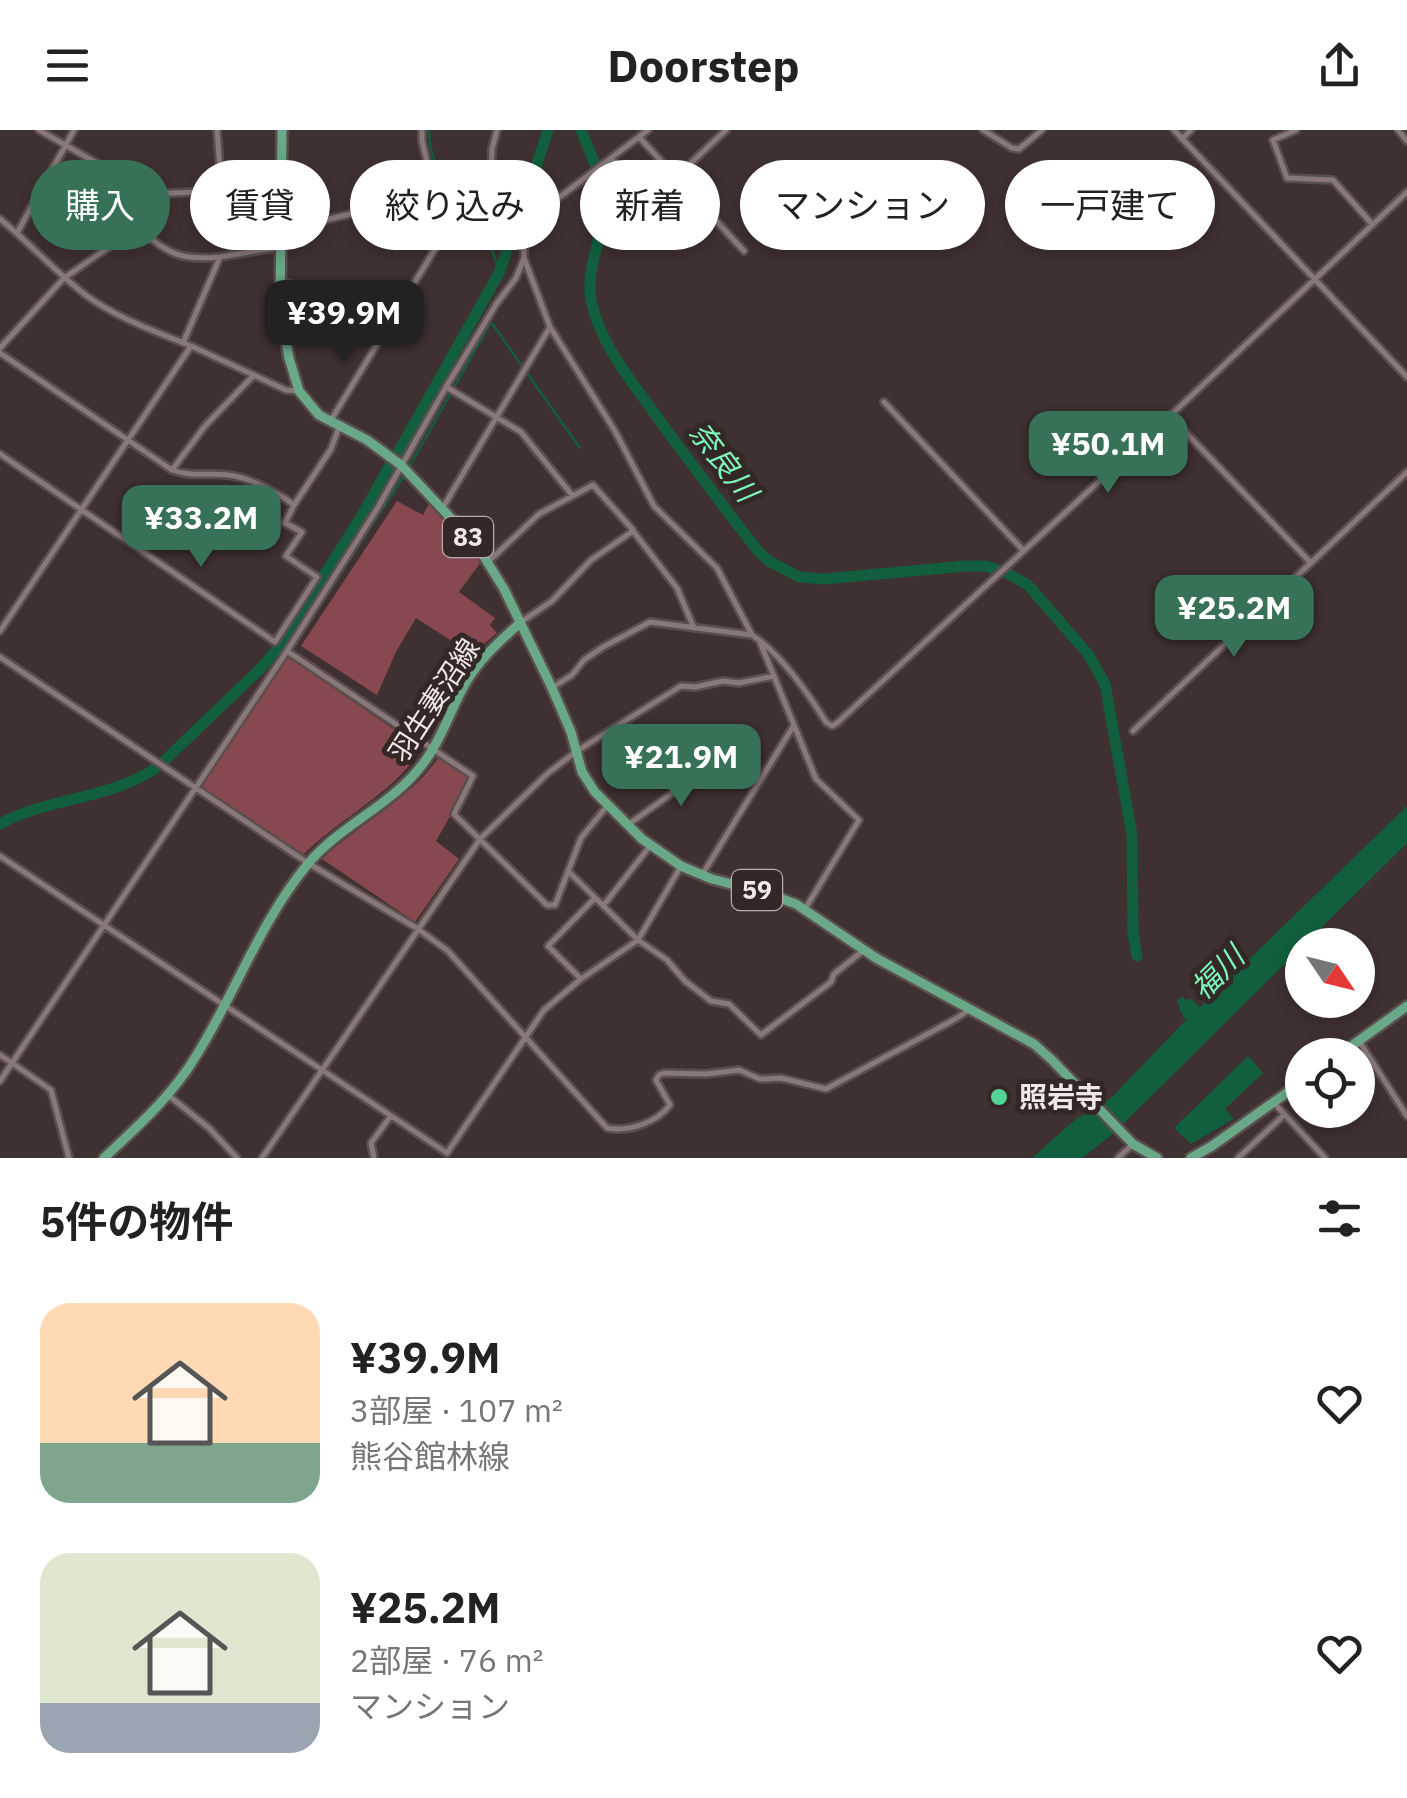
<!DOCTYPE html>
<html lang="ja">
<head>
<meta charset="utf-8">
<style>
  body { margin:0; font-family:"IBM Plex Sans","Noto Sans JP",sans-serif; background:#f6f6f6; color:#222; height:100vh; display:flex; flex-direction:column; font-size:38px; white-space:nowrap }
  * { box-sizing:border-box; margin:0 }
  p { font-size:32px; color:#767676 }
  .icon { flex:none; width:55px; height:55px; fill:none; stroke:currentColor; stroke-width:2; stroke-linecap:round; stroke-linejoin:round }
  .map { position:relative; height:1028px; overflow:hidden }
  .sheet { display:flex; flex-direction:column; background:#fff; flex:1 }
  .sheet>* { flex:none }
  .banner { position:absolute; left:30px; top:30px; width:1348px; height:90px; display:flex; gap:20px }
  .needle { width:65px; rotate:125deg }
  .tools { position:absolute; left:1285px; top:798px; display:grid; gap:20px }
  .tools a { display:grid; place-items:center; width:90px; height:90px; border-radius:50%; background:#fff; box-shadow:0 5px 15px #0003; font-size:50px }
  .price { position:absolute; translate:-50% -85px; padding:0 22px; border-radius:20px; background:#387256; color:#fff; font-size:32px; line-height:65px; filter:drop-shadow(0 2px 5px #0008) }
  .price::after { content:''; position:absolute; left:50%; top:60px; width:30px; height:22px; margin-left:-15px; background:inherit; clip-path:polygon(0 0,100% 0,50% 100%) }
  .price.active { background:#222; color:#fff }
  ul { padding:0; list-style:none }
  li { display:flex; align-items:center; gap:30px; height:250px; padding:0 40px }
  li span { display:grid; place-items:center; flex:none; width:280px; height:200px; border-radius:30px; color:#555 }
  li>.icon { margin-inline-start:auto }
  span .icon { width:120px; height:120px; fill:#fffc; stroke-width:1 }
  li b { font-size:42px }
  h2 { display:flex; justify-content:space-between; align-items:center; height:120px; padding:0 40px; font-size:42px }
  .tag { padding:0 35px; border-radius:45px; background:#fff; box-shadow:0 5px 15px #0003; font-size:35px; line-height:90px }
  .tag.active { background:#387256; color:#fff }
  header { display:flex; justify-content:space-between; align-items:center; height:130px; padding:0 40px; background:#fff; font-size:45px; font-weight:700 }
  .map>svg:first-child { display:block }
  .green { fill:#88484f }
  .water { fill:#115f3d }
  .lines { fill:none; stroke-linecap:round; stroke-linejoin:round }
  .stream { stroke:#115f3d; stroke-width:2.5 }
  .river { stroke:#115f3d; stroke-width:11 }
  .minor-casing { stroke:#5a4e4f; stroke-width:10 }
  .primary-casing { stroke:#5a4e4f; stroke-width:14 }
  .minor { stroke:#897879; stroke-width:5 }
  .primary { stroke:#69a987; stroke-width:9 }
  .poi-dot { fill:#54d396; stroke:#342728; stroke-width:4 }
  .labels { text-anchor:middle; stroke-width:10; stroke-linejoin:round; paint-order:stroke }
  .shield { fill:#342728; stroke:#b8adae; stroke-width:2.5 }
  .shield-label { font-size:25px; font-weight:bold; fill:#f1e7e8 }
  .street-label { font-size:28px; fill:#f1e7e8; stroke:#342728 }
  .poi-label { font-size:28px; font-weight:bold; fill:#f1e7e8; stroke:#342728; text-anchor:start }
  .water-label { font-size:30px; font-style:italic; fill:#7cf9b9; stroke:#342728 }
</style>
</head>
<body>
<header><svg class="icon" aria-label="menu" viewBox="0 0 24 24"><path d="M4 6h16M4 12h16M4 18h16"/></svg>Doorstep<svg class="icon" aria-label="share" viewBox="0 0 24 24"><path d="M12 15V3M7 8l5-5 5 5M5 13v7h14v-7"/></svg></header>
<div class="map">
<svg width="1407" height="1028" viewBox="0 0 1407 1028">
  <rect width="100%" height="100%" fill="#3f3031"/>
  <path class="green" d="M397 371 423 385 430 372 483 429 459 462 495 488 490 495 497 503 484 514 475 526 416 488 396 522 377 565 301 516Z
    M288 527 421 618C399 660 338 689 303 725L200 658Z
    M442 622 472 640 473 646 436 711 459 729 415 792 322 729C361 692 415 667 442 622Z"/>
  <path class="water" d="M1407 676V713L1113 1004 1082 1028H1032L1076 989 1112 967 1186 890 1179 879 1180 877 1177 871 1182 866 1187 871 1190 868 1200 877Z
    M1248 926 1263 943 1225 979 1234 989 1191 1014 1174 998Z"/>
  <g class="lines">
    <path class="stream" d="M429 0C430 33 439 40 458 64 476 86 493 115 499 143
      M408 339 491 192 580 318
      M296 511 404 346"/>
    <path class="river" d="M581 0 596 37
      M599 41C620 82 583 128 591 170 600 214 630 249 655 284 688 330 723 376 758 421L769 431 799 447 824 449 966 436H986L999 440
      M524 73 548 0
      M396 326 499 143 511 108
      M1007 443 1028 455 1088 524 1105 554 1132 705 1133 803 1137 826
      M164 631 261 538 278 518 361 387 390 335
      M0 694C49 667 109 670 156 638"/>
    <defs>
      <path id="minor" d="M39 0 151 64 222 61
        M217 0 223 78 281 77
        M983 0 1012 18 1019 19 1042 0
        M1174 0 1407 247
        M1296 0 1273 10 1287 48 1333 50 1372 94
        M1398 0 1407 11
        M639 7 744 121
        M1182 9 1191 0
        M611 28C635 58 625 64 618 99
        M491 46 502 52 530 85H536L648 0
        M675 48 726 0
        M0 89C30 113 56 143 87 166 117 188 157 202 191 216
        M281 101 379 77 404 64 430 44 422 11V0
        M17 103 74 0
        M524 128 550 197 615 301 654 376 717 438 752 505 650 492 603 517 584 530 572 545 553 557
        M281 153 331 160 388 195
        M183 213 220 127 280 117
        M0 218 64 148 137 98C169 123 178 131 220 127
        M0 223 172 340C195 348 207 342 228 345 249 347 278 363 294 375L331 319 339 297
        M448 258 521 302 572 365
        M884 272 1023 420
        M1170 286 1311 433
        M331 290 449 96
        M0 324 275 512 317 447 286 426 302 402 285 393 294 375
        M172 340 205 296 254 245
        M442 379 550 197
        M488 432 539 384 593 355 633 400
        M521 492 552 471 591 430 633 401 677 458 694 498
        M0 501 191 216 286 260 299 261
        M752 505C781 524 808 563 826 592L832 596 837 593 1170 286 1407 62
        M760 512 816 649 859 690 805 779
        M287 521 473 646 454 684 547 775H555L581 708 607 676
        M0 527 308 733 418 799 448 821 607 998C629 1002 656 993 670 975L656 950 659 945 664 943 706 944 739 940 760 949 781 948 826 959 957 888 970 879
        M1133 601 1407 342
        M629 694 671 664 703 627
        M0 726 447 1023 544 880 581 849 638 810 681 736
        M568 741 638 810 667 830 685 851 711 871 729 874 761 905 831 852 834 844 864 820
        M702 745 794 595
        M603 776 650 716
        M581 849 548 816 595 768
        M1359 911 1407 986
        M0 925 12 933 287 521 377 379 446 257 497 173 516 148 524 128V112L496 65 491 46 492 19 497 0
        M0 951 12 933 51 960 69 1028
        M168 965 209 998 237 1028
        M1274 973 1325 1028
        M262 1028 480 709 548 643 577 621 681 556 695 557 723 551 739 553 774 546
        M374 1028 371 1013 390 987
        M1118 1028 1133 1014
        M1238 1028 1284 985"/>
      <path id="primary" d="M282 0 280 179 289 228 299 261 319 285 367 310 401 335 478 417 504 459 552 558 571 602 582 642 595 662 642 709 681 736 712 749 766 763 796 774 876 828 1034 914 1052 930 1133 1014 1157 1028
        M1339 925 1407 876
        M104 1028C138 996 172 966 196 926 235 864 260 792 307 735 340 695 391 676 422 635 441 611 450 581 465 554 479 529 500 511 521 492
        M1191 1028 1212 1016 1302 952"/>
    </defs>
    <use href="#minor" class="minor-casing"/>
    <use href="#primary" class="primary-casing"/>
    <use href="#minor" class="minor"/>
    <use href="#primary" class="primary"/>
  </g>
  <circle class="poi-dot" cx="999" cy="967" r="10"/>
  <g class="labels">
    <g class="shield">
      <rect x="443" y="387" width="50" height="40" rx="8"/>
      <rect x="732" y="740" width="50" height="40" rx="8"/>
    </g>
    <g class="shield-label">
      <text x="468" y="416">83</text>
      <text x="757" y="769">59</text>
    </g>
    <g class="street-label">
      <text transform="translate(434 570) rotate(-57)" y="10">羽生妻沼線</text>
    </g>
    <g class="poi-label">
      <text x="1019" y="977">照岩寺</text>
    </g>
    <g class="water-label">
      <text transform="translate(723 332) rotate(53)" y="10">奈良川</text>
      <text transform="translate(1218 843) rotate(-45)" y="10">福川</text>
    </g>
  </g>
</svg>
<div class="tools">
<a><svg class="needle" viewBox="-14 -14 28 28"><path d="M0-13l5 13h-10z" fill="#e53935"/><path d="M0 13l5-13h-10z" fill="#767676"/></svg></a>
<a><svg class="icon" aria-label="locate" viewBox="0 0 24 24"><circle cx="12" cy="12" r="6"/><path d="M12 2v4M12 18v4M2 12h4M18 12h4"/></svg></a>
</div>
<b class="price active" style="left:344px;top:235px">¥39.9M</b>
<b class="price" style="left:1108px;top:366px">¥50.1M</b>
<b class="price" style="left:201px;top:440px">¥33.2M</b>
<b class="price" style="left:1234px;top:530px">¥25.2M</b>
<b class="price" style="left:681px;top:679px">¥21.9M</b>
<div class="banner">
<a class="tag active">購入</a>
<a class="tag">賃貸</a>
<a class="tag">絞り込み</a>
<a class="tag">新着</a>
<a class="tag">マンション</a>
<a class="tag">一戸建て</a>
</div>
</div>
<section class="sheet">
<h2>5件の物件<svg class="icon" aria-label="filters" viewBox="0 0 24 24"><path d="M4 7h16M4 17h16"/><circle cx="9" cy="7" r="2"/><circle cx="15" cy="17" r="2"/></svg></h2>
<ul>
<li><span style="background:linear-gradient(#ffd9b3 70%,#7fa58c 0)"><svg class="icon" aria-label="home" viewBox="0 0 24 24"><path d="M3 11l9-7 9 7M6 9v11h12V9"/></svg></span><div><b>¥39.9M</b><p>3部屋 · 107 m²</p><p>熊谷館林線</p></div><svg class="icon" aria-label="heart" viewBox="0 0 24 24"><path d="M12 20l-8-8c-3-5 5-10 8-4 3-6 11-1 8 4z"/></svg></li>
<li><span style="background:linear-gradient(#dfe7d0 75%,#9aa5b1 0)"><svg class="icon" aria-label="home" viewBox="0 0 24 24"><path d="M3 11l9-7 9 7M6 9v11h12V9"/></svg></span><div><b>¥25.2M</b><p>2部屋 · 76 m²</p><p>マンション</p></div><svg class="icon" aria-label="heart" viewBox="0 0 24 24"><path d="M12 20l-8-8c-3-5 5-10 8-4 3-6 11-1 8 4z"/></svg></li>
</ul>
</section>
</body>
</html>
